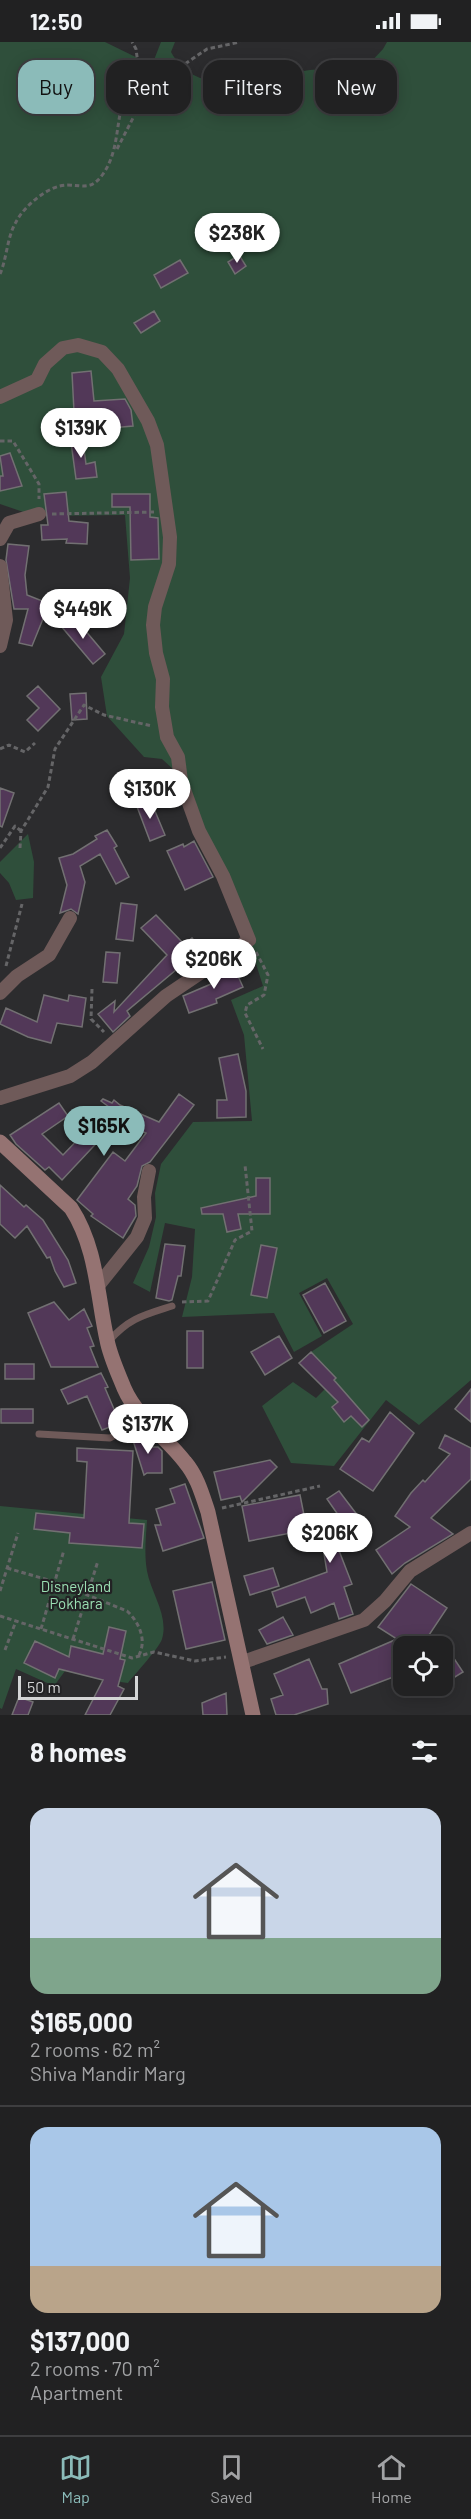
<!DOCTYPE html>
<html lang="en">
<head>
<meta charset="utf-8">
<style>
  body { margin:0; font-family:Barlow,sans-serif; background:#29292a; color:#f1f3f6; height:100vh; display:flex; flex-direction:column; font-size:22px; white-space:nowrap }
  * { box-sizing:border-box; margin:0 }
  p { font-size:20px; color:#a2a3a5 }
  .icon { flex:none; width:33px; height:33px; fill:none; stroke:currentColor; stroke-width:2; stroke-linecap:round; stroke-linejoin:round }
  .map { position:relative; height:1673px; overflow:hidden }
  .drawer { display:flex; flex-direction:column; background:#212122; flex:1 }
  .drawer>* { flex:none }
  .guide { position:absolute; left:18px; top:18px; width:435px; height:54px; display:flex; gap:12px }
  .fabs { position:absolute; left:393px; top:1594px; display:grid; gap:12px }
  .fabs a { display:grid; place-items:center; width:60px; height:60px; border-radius:12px; background:#212122; box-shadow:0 3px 15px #0003,0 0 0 2px #3e3e40; font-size:30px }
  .scale { position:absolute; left:18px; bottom:15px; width:120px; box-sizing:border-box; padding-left:6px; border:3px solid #d4d5d6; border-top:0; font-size:16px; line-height:21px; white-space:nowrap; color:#d4d5d6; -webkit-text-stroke:4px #222224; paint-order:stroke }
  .price { position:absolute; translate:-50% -51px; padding:0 14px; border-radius:21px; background:#fff; color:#222; font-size:20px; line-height:39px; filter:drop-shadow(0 2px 3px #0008) }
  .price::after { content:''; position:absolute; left:50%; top:36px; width:18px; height:14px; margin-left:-9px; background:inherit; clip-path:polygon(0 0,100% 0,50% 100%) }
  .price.active { background:#8bbbb9; color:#111 }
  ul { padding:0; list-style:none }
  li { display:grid; align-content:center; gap:12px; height:318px; padding:0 30px }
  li+li { border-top:2px solid #3e3e40 }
  li span { display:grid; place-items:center; height:186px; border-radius:18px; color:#555 }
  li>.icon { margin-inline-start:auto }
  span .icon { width:108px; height:108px; fill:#fffc; stroke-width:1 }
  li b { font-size:26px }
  h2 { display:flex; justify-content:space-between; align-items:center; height:72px; padding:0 30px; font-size:26px }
  .tag { padding:0 21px; border-radius:18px; background:#212122; box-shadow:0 3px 15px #0003,0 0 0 2px #3e3e40; font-size:21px; line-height:54px }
  .tag.active { background:#8bbbb9; color:#111 }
  .status { display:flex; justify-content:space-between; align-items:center; height:42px; padding:0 30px; background:#212122; direction:ltr }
  .status svg { height:16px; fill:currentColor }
  .dock { display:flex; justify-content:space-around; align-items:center; height:84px; border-top:2px solid #3e3e40; background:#212122; font-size:16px; color:#a2a3a5 }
  .dock a { display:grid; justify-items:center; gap:3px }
  .dock .active { color:#8bbbb9 }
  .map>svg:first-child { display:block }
  .green { fill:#2f4f3b }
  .building { fill:#523858; stroke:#727072; stroke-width:1.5 }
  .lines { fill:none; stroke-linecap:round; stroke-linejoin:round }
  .path { stroke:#656567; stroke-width:3; stroke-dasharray:4.5 3; stroke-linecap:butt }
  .service { stroke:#6f5a59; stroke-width:7 }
  .minor { stroke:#6f5a59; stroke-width:14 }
  .secondary { stroke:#957372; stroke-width:15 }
  .labels { text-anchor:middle; stroke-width:4.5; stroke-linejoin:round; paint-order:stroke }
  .park-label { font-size:15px; fill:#9bdfb3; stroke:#222224 }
</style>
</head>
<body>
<div class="status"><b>12:50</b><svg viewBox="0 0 49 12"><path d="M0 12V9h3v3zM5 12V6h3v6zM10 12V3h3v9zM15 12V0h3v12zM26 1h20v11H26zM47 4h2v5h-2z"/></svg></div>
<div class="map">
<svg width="471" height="1673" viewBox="0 0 471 1673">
  <rect width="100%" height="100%" fill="#2c2c2e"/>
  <path class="green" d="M0 0H105L152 23 161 0H175L171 10C199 61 265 34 310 28 330 26 350 25 370 21L383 7 387 0H471V1338L419 1383 386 1358 334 1424 291 1421 262 1364 293 1340 316 1356 336 1336 311 1310 353 1282 327 1236 299 1251 322 1294 294 1310 274 1271 182 1275 192 1235 195 1187 165 1181 150 1250 133 1241 149 1205 156 1175 155 1151 161 1122 193 1080 252 1079 244 993 231 958 263 944 226 828 193 782 186 739 162 717 144 715 107 674 101 635 124 592 130 536 125 473 35 474 0 462Z
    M28 792 34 820 33 856 16 858 9 841 0 831V820Z
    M0 1464 147 1478C146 1495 144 1512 147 1529 151 1551 169 1574 162 1597 160 1605 135 1632 128 1641L98 1637 65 1629 54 1644 16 1627 2 1667 0 1666Z"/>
  <path class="building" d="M239 213 246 224 235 232 228 220Z
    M180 218 188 231 161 246 154 233Z
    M154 269 160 279 141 291 134 281Z
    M91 329 94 359 125 357 131 368 133 384 75 389 72 331Z
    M82 392 86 422 95 420 97 435 76 437 70 393Z
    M10 411 22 444 0 449V434H3L0 414Z
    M66 450 69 479 88 481 87 502 66 501 67 497 42 498 41 483H48L44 452Z
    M112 452H150V475L158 476 159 517 131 518 130 465H112Z
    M8 502 29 504 25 533 27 553 60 566 47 567 32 604 19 601 28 567H14L6 518Z
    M73 574 105 612 93 622 61 584Z
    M38 644 60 667 38 689 27 678 39 666 27 654Z
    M86 651 87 677 72 678 70 652Z
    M0 746 14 751 2 785 0 784Z
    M150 757 165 793 150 799 136 762Z
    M107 788 117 804 114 806 129 835 116 842 100 812 80 824 85 840 78 872 71 867 60 871 67 843 59 816 73 812 97 797 95 794Z
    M194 799 213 835 185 848 167 809 183 802 184 805Z
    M121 861 137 863 133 899 116 897Z
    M156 873 184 902 192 896 201 907 127 969 130 974 113 990 98 972 115 959 114 970 167 913 141 886Z
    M106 910 120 911 117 941 103 940Z
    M233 923 243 945 216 957 217 961 189 971 183 954 218 939 215 932Z
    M44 953 68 959 69 953 86 956 82 985 57 981 51 1001 28 995 0 982 6 966 37 980Z
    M238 1012 246 1049V1075L217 1076V1058H227L219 1016Z
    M179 1052 194 1063 150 1120 142 1124 137 1144 128 1157 135 1163 136 1174 123 1196 91 1174 93 1172 77 1158 113 1110 125 1119 146 1091 134 1086 121 1075 62 1138 49 1125 45 1128 16 1102 10 1093 59 1061 68 1074 42 1092 63 1113 109 1065 101 1059 103 1057 112 1061 114 1058 120 1063 159 1080Z
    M256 1136H270V1172H238L241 1187 227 1190 223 1172H202L201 1166 256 1154Z
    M0 1143 24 1165 26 1163 43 1178 68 1218 76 1241 64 1245 55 1229 50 1215 47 1216 27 1184 15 1196 0 1182Z
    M165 1202 185 1204 181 1234H178L172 1258 169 1259 156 1256Z
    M261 1203 277 1206 267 1256 251 1253Z
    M325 1241 346 1279 324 1291 303 1253Z
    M54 1260 69 1278 84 1267 92 1284 87 1286 94 1304 90 1305 98 1325H51L28 1271Z
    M187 1289H203V1326H187Z
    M279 1294 292 1316 265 1333 251 1310Z
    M311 1310 336 1336 334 1338 369 1378 362 1385 351 1374 344 1380 332 1365 338 1360 299 1321Z
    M5 1322H34V1337H5Z
    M101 1331 108 1345 105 1346 120 1381 102 1388 87 1354 68 1362 61 1348Z
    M471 1347V1380L455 1367Z
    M1 1367H33V1381H1Z
    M390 1370 414 1391 373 1449 340 1427 362 1396 369 1400Z
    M131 1392H145L147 1405H158L162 1409V1431H147L144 1433Z
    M445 1393 471 1406V1437L431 1476 453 1492 405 1521 392 1532 376 1508 410 1485 395 1474 411 1451 423 1438 425 1440 450 1412 439 1406Z
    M77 1406 133 1409 129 1481 144 1482 142 1506 69 1501 70 1491 34 1487 36 1471 84 1476 87 1420 77 1419Z
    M270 1418 277 1425 242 1460 240 1454 221 1458 214 1430Z
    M185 1442 204 1496 163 1509 155 1483H161L156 1467 175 1461 170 1447Z
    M339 1449 358 1474H361L366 1501 338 1506 352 1542 344 1545 353 1572 339 1577 334 1561 311 1571 305 1555 277 1565 272 1550 327 1530 319 1481 341 1477 327 1457Z
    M300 1453 307 1488 249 1499 242 1464Z
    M273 1526 279 1544 250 1553 244 1534Z
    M212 1540 225 1598 186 1607 173 1549Z
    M411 1542 447 1566 421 1605H404V1631L351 1651 339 1622 397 1597 378 1585Z
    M283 1575 293 1593 267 1602 259 1588Z
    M109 1585 126 1589 120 1617 125 1618 118 1644 124 1647 110 1673H85L103 1638 59 1627 55 1636 24 1621 35 1599 69 1615 71 1604 103 1612Z
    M451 1612 463 1630 442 1643V1617Z
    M309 1617 322 1647H327L328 1662 294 1673H276L271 1657 283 1653 274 1632Z
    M226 1651 227 1673H203L202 1661Z
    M19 1655 33 1660 28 1673H12Z"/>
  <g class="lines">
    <path class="path" d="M117 107 148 47 207 7 240 0
      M0 232C7 216 7 195 16 180 24 164 49 143 67 143 83 143 91 149 103 132 125 101 111 57 139 30L136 7 132 0
      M0 399H13L39 442V457
      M52 472 154 470
      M0 707 9 703 25 710 35 701
      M0 806 15 784 21 789
      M20 806 21 789 48 745 55 707 84 663 104 673 152 684
      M256 910 268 933 264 953 247 963 245 971 263 1007
      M6 924 22 862
      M92 947 91 977 104 990
      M182 1260 208 1259 235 1198 252 1189 245 1123
      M222 1466 320 1444
      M7 1526 55 1540 127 1569C139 1580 147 1598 139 1613
      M0 1549 18 1491
      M0 1574 132 1616 154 1610 195 1619 226 1615
      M41 1587 64 1508
      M73 1597 98 1519
      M5 1608 16 1579"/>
    <path class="service" d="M109 1299C129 1276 144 1273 172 1264
      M39 1392 110 1396 127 1387 140 1372"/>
    <path class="minor" d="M0 355 37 338 45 322 63 306 78 303 102 310 118 327 148 379 157 403 170 495 169 522 155 565 153 583 156 611 163 637 162 665 167 695 178 715 181 739 199 789 223 834 249 898 166 954 92 1020 70 1034 0 1056
      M0 497 9 481 39 472
      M0 524 6 578 0 604
      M0 951 17 934 49 913 70 876
      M97 1245 137 1195 145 1176 144 1155 149 1129
      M243 1620 364 1578 385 1559 410 1529 471 1491"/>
    <path class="secondary" d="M0 1100 71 1166C97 1206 97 1253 107 1298 110 1314 118 1331 124 1346 137 1376 166 1395 185 1420 197 1434 202 1452 208 1470L253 1673"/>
  </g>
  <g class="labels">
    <g class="park-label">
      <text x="76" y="1550">Disneyland<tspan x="76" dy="17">Pokhara</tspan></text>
    </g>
  </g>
</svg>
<div class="fabs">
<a><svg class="icon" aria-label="locate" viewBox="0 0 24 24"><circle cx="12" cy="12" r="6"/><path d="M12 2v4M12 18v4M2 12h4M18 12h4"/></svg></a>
</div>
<div class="scale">50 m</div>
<b class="price" style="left:237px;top:222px">$238K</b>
<b class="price" style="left:81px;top:417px">$139K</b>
<b class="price" style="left:83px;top:598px">$449K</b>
<b class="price" style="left:150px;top:778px">$130K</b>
<b class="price" style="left:214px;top:948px">$206K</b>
<b class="price active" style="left:104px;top:1115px">$165K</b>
<b class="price" style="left:148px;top:1413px">$137K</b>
<b class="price" style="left:330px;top:1522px">$206K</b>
<div class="guide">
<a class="tag active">Buy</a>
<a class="tag">Rent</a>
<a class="tag">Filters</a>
<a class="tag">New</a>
</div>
</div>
<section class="drawer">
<h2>8 homes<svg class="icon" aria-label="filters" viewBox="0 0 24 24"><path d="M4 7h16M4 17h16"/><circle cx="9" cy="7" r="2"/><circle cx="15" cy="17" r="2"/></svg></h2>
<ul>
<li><span style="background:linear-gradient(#c9d6e8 70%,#7fa58c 0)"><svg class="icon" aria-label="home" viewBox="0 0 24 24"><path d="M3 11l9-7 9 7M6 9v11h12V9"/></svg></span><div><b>$165,000</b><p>2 rooms · 62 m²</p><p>Shiva Mandir Marg</p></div></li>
<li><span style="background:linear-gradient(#a9c7e8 75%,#b9a48a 0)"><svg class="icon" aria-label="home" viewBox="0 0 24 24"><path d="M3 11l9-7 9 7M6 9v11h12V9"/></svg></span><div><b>$137,000</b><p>2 rooms · 70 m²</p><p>Apartment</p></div></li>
</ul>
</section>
<nav class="dock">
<a class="active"><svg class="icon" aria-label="map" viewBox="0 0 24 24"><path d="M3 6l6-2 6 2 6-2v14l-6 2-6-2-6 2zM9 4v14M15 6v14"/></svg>Map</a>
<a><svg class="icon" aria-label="saved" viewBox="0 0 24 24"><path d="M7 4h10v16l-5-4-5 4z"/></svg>Saved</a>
<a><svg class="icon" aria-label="home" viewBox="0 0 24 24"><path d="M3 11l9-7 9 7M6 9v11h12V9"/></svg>Home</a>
</nav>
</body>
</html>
